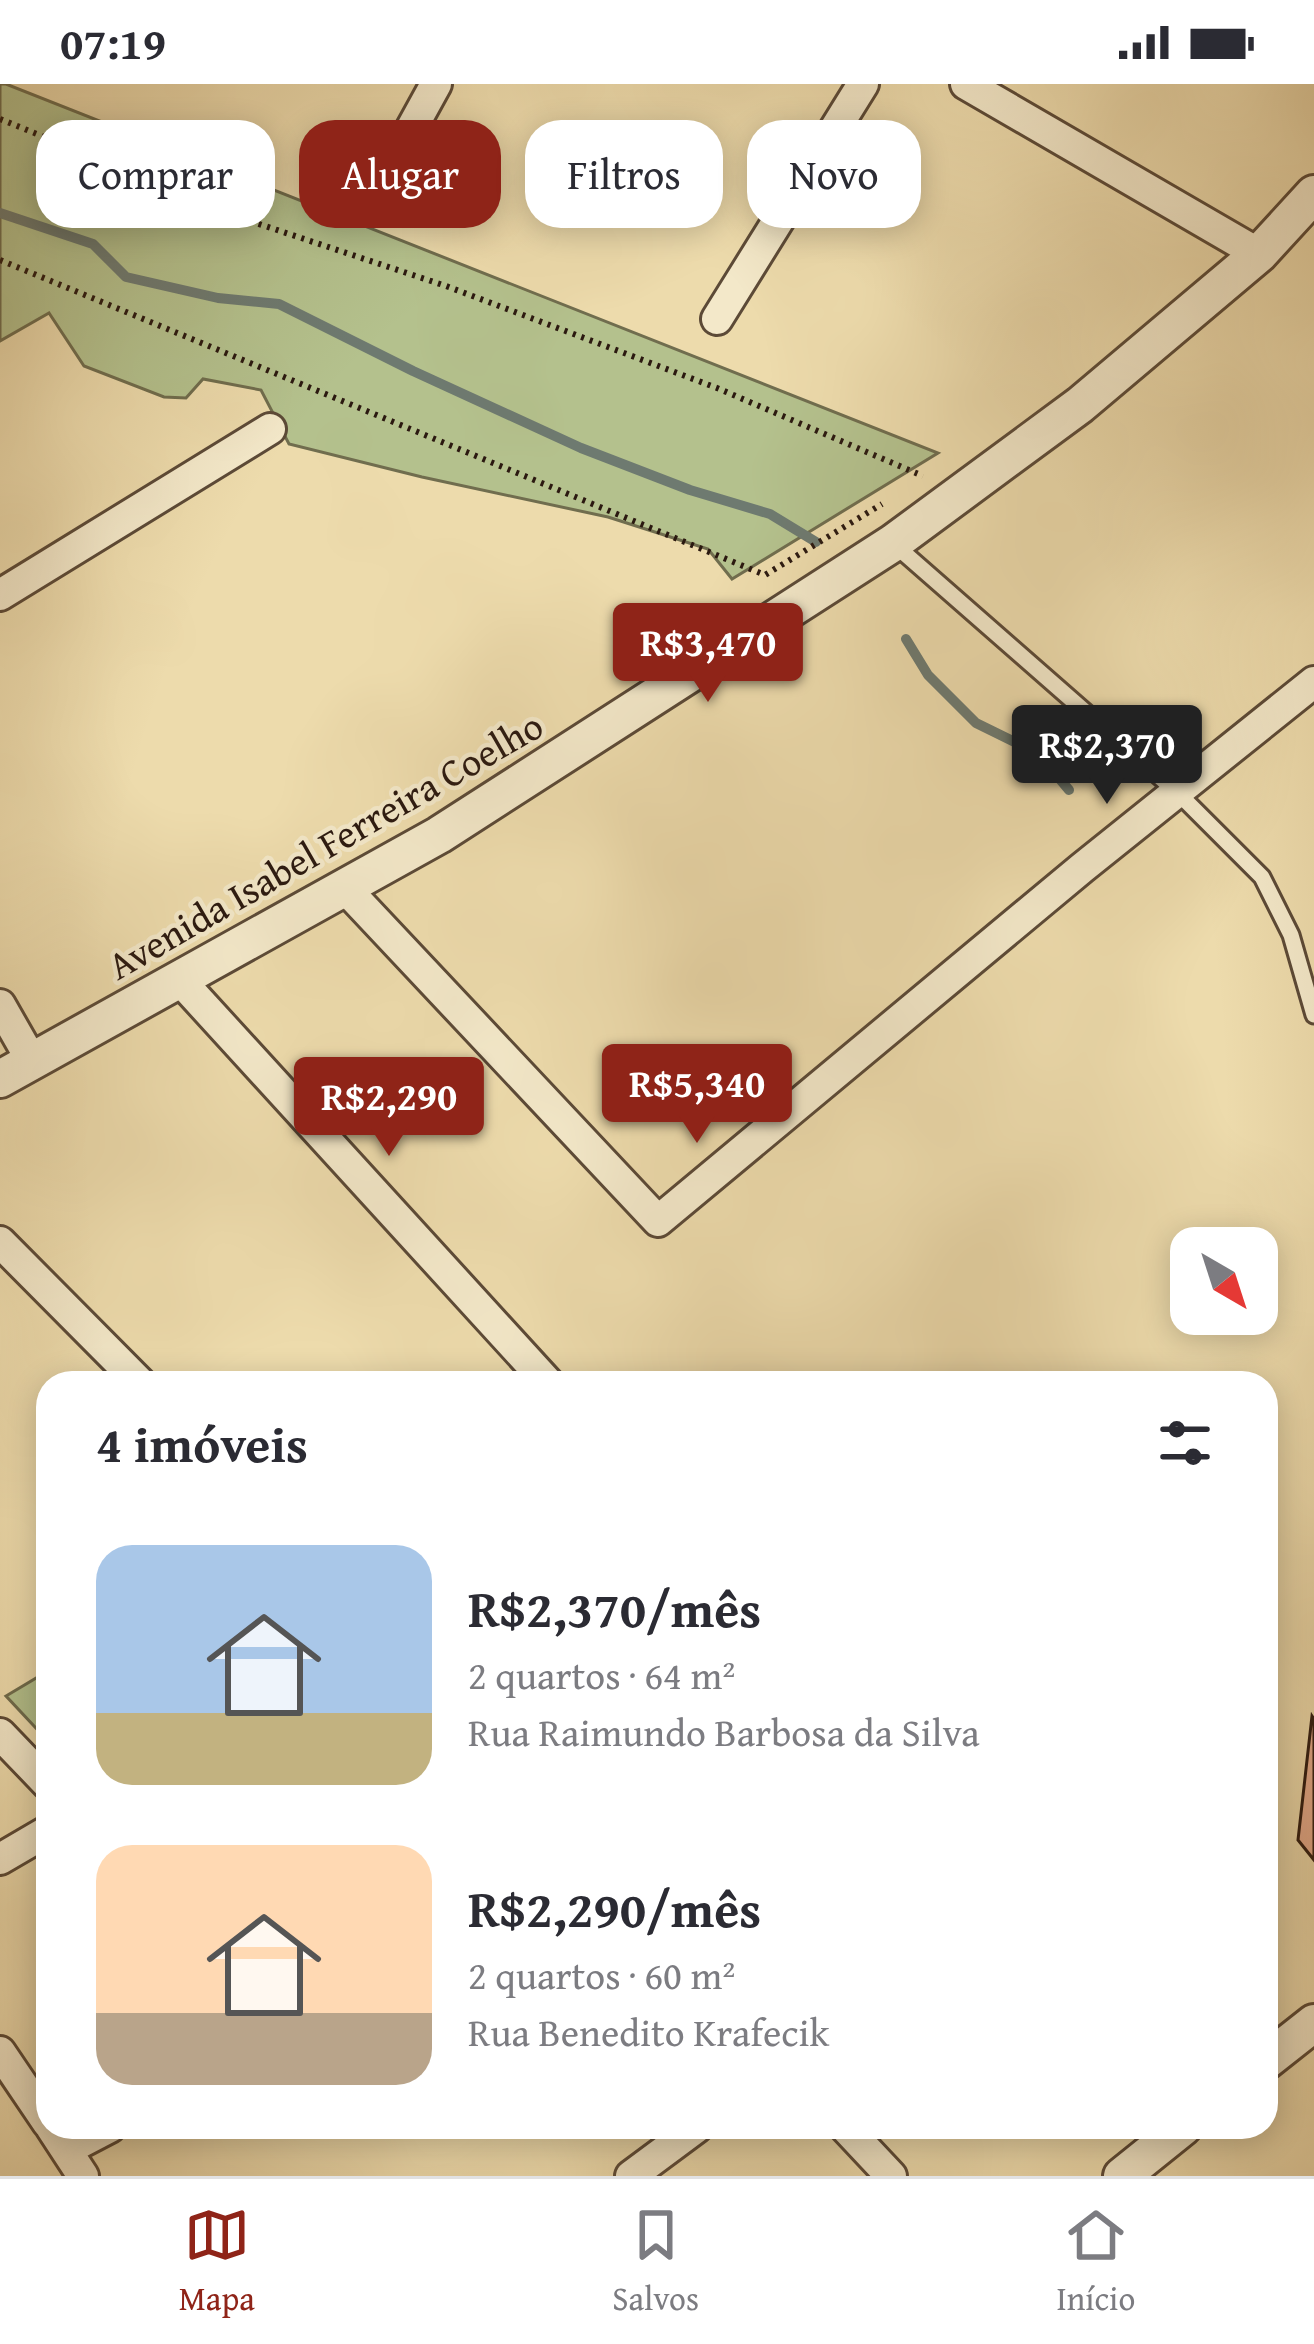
<!DOCTYPE html>
<html lang="pt">
<head>
<meta charset="utf-8">
<style>
  body { margin:0; font-family:"Gentium Book Plus",serif; background:#f7f7f7; color:#2b2b33; height:100vh; display:flex; flex-direction:column; font-size:45px; white-space:nowrap }
  * { box-sizing:border-box; margin:0 }
  p { font-size:39px; color:#7c7c81 }
  .icon { flex:none; width:66px; height:66px; fill:none; stroke:currentColor; stroke-width:2; stroke-linecap:round; stroke-linejoin:round }
  .map { position:relative; flex:1; overflow:hidden }
  .details { position:absolute; left:36px; top:1287px; width:1242px; height:768px; display:flex; flex-direction:column; background:#fff; border-radius:36px; box-shadow:0 6px 30px #0003 }
  .details>* { flex:none }
  .top-card { position:absolute; left:36px; top:36px; width:1242px; height:108px; display:flex; gap:24px }
  .needle { width:78px; rotate:141deg }
  .tools { position:absolute; left:1170px; top:1143px; display:grid; gap:24px }
  .tools a { display:grid; place-items:center; width:108px; height:108px; border-radius:24px; background:#fff; box-shadow:0 6px 30px #0003; font-size:60px }
  .price { position:absolute; translate:-50% -102px; padding:0 27px; border-radius:12px; background:#8f2418; color:#fff; font-size:39px; line-height:78px; filter:drop-shadow(0 3px 6px #0008) }
  .price::after { content:''; position:absolute; left:50%; top:72px; width:36px; height:27px; margin-left:-18px; background:inherit; clip-path:polygon(0 0,100% 0,50% 100%) }
  .price.active { background:#222; color:#fff }
  ul { padding:0; list-style:none }
  li { display:flex; align-items:center; gap:36px; height:300px; padding:0 60px }
  li span { display:grid; place-items:center; flex:none; width:336px; height:240px; border-radius:36px; color:#555 }
  li>.icon { margin-inline-start:auto }
  span .icon { width:144px; height:144px; fill:#fffc; stroke-width:1 }
  li b { font-size:51px }
  h2 { display:flex; justify-content:space-between; align-items:center; height:144px; padding:0 60px; font-size:51px }
  .pill { padding:0 42px; border-radius:36px; background:#fff; box-shadow:0 6px 30px #0003; font-size:42px; line-height:108px }
  .pill.active { background:#8f2418; color:#fff }
  .status { display:flex; justify-content:space-between; align-items:center; height:84px; padding:0 60px; background:#fff; direction:ltr }
  .status svg { height:33px; fill:currentColor }
  .dock { display:flex; justify-content:space-around; align-items:center; height:168px; border-top:3px solid #e1e1e2; background:#fff; font-size:33px; color:#7c7c81 }
  .dock a { display:grid; justify-items:center; gap:6px }
  .dock .active { color:#8f2418 }
  .map>svg:first-child { display:block }
  .green { fill:#b4c18d; stroke:#706d4e; stroke-width:3 }
  .lines { fill:none; stroke-linecap:round; stroke-linejoin:round }
  .stream { stroke:#6e7a70; stroke-width:10 }
  .building { fill:#e4ab8d; stroke:#2b1910; stroke-width:3 }
  .service-casing { stroke:#5c4a37; stroke-width:21 }
  .minor-casing { stroke:#5c4a37; stroke-width:36 }
  .tertiary-casing { stroke:#5c4a37; stroke-width:42 }
  .path { stroke:#2b1910; stroke-width:6; stroke-dasharray:3 6; stroke-linecap:butt }
  .service { stroke:#f3e8c9; stroke-width:15 }
  .minor { stroke:#f3e8c9; stroke-width:30 }
  .tertiary { stroke:#f3e8c9; stroke-width:36 }
  .labels { text-anchor:middle; stroke-width:9; stroke-linejoin:round; paint-order:stroke }
  .street-label { font-size:39px; fill:#2b1910; stroke:#f3e8c9 }
</style>
</head>
<body>
<div class="status"><b>07:19</b><svg viewBox="0 0 49 12"><path d="M0 12V9h3v3zM5 12V6h3v6zM10 12V3h3v9zM15 12V0h3v12zM26 1h20v11H26zM47 4h2v5h-2z"/></svg></div>
<div class="map">
<svg width="1314" height="2092" viewBox="0 0 1314 2092">
  <rect width="100%" height="100%" fill="#eddbac"/>
  <filter id="stains"><feTurbulence type="fractalNoise" baseFrequency=".00167" numOctaves="4"/><feColorMatrix values="0 0 0 0 .2 0 0 0 0 .09 0 0 0 0 .02 0 0 0 .5 -.17"/></filter>
  <radialGradient id="worn" r=".72"><stop offset=".6" stop-color="#630" stop-opacity="0"/><stop offset="1" stop-color="#630" stop-opacity=".3"/></radialGradient>
  <path class="green" d="M0 0H6L938 369 732 495 708 465 608 433 422 393 289 360 261 306 203 295 186 314 164 313 84 282 49 229 0 257Z
    M48 1587V1657L6 1612Z"/>
  <g class="lines">
    <path class="stream" d="M0 129 93 160 126 193 218 214 279 220 413 287 581 364 690 406 770 430 816 458
      M906 555 928 591 976 639 1039 670 1069 706"/>
  </g>
  <path class="building" d="M1312 1632 1314 1635V1776L1298 1756Z"/>
  <g class="lines">
    <defs>
      <path id="service" d="M895 461 1178 709 1262 793 1291 851 1314 931"/>
      <path id="minor" d="M966 0 1259 170
        M375 111 436 0
        M717 235 863 0
        M0 511 270 345
        M345 804 658 1137 1082 784 1314 598
        M180 896 548 1299
        M0 921 32 977
        M0 1158 140 1299
        M0 1650 48 1700
        M0 1775 48 1747
        M0 1968 48 2039
        M51 2043 83 2092
        M845 2043 891 2092
        M66 2066 110 2043
        M631 2092 697 2043"/>
      <path id="tertiary" d="M0 995 439 751 893 459 1080 321 1259 170 1314 110
        M1266 1977 1314 1939
        M1122 2092 1183 2043"/>
    </defs>
    <use href="#service" class="service-casing"/>
    <use href="#minor" class="minor-casing"/>
    <use href="#tertiary" class="tertiary-casing"/>
    <path class="path" d="M0 35 256 139 446 202 717 304 923 392
      M0 176 765 491 882 420"/>
    <use href="#service" class="service"/>
    <use href="#minor" class="minor"/>
    <use href="#tertiary" class="tertiary"/>
  </g>
  <g class="labels">
    <g class="street-label">
      <text transform="translate(325 761) rotate(-30)" y="14">Avenida Isabel Ferreira Coelho</text>
    </g>
  </g>
  <rect width="100%" height="100%" filter="url(#stains)"/>
  <rect width="100%" height="100%" fill="url(#worn)"/>
</svg>
<div class="tools">
<a><svg class="needle" viewBox="-14 -14 28 28"><path d="M0-13l5 13h-10z" fill="#e53935"/><path d="M0 13l5-13h-10z" fill="#7c7c81"/></svg></a>
</div>
<b class="price" style="left:708px;top:621px">R$3,470</b>
<b class="price active" style="left:1107px;top:723px">R$2,370</b>
<b class="price" style="left:697px;top:1062px">R$5,340</b>
<b class="price" style="left:389px;top:1075px">R$2,290</b>
<div class="top-card">
<a class="pill">Comprar</a>
<a class="pill active">Alugar</a>
<a class="pill">Filtros</a>
<a class="pill">Novo</a>
</div>
<section class="details">
<h2>4 imóveis<svg class="icon" aria-label="filters" viewBox="0 0 24 24"><path d="M4 7h16M4 17h16"/><circle cx="9" cy="7" r="2"/><circle cx="15" cy="17" r="2"/></svg></h2>
<ul>
<li><span style="background:linear-gradient(#a9c7e8 70%,#c2b280 0)"><svg class="icon" aria-label="home" viewBox="0 0 24 24"><path d="M3 11l9-7 9 7M6 9v11h12V9"/></svg></span><div><b>R$2,370/mês</b><p>2 quartos · 64 m²</p><p>Rua Raimundo Barbosa da Silva</p></div></li>
<li><span style="background:linear-gradient(#ffd9b3 70%,#b9a48a 0)"><svg class="icon" aria-label="home" viewBox="0 0 24 24"><path d="M3 11l9-7 9 7M6 9v11h12V9"/></svg></span><div><b>R$2,290/mês</b><p>2 quartos · 60 m²</p><p>Rua Benedito Krafecik</p></div></li>
</ul>
</section>
</div>
<nav class="dock">
<a class="active"><svg class="icon" aria-label="map" viewBox="0 0 24 24"><path d="M3 6l6-2 6 2 6-2v14l-6 2-6-2-6 2zM9 4v14M15 6v14"/></svg>Mapa</a>
<a><svg class="icon" aria-label="saved" viewBox="0 0 24 24"><path d="M7 4h10v16l-5-4-5 4z"/></svg>Salvos</a>
<a><svg class="icon" aria-label="home" viewBox="0 0 24 24"><path d="M3 11l9-7 9 7M6 9v11h12V9"/></svg>Início</a>
</nav>
</body>
</html>
